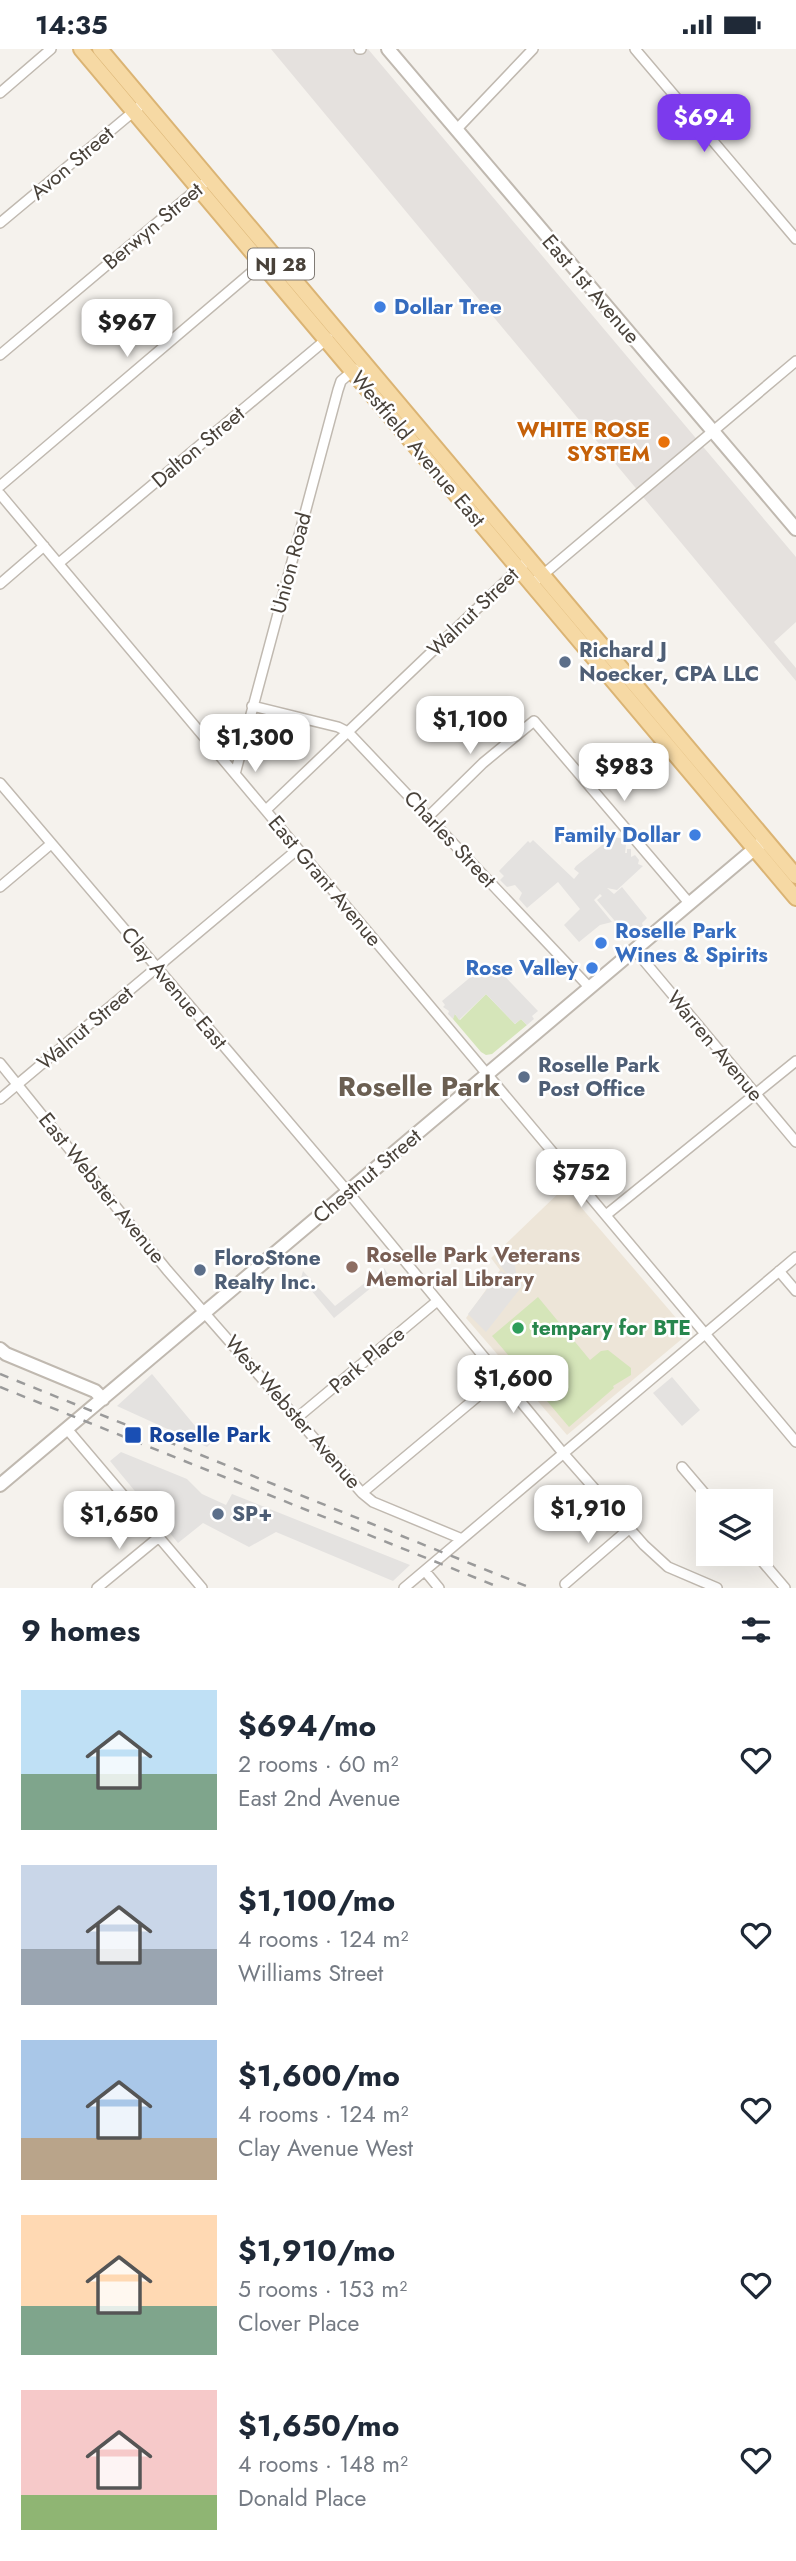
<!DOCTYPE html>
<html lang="en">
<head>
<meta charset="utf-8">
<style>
  body { margin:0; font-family:Jost,sans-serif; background:#f2f2f3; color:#1f2937; height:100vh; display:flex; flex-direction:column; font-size:26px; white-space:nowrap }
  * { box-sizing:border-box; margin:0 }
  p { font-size:23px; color:#747a83 }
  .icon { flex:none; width:38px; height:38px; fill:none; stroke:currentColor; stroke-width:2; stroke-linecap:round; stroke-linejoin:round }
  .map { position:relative; height:1539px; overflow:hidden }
  .panel { display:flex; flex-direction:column; background:#fff; flex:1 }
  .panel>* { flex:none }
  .tools { position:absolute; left:696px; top:1440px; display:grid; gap:14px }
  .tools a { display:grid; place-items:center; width:77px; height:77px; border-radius:0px; background:#fff; box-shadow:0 7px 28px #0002; font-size:35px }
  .price { position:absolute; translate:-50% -60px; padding:0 16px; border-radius:14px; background:#fff; color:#222; font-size:23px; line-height:46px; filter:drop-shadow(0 2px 4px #0008) }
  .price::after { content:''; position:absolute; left:50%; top:42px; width:21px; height:16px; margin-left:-10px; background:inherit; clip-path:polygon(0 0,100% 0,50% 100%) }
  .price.active { background:#7c3aed; color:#fff }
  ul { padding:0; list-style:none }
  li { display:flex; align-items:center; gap:21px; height:175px; padding:0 21px }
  li span { display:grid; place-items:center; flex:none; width:196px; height:140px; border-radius:0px; color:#555 }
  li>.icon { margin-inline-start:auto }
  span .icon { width:84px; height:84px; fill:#fffc; stroke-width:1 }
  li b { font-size:30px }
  h2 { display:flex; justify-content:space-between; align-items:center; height:84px; padding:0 21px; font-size:30px }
  .status { display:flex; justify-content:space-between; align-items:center; height:49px; padding:0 35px; background:#fff; direction:ltr }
  .status svg { height:19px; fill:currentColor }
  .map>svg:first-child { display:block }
  .industrial { fill:#e5e1de }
  .education { fill:#ede5d8 }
  .green { fill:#d5e5b9 }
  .parking { fill:#e4e2e0 }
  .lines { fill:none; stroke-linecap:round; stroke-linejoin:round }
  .minor-casing { stroke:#c0b9b0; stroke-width:12 }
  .tertiary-casing { stroke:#c0b9b0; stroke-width:16 }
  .primary-casing { stroke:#dbb474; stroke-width:18 }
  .minor { stroke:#fff; stroke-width:9 }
  .tertiary { stroke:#fff; stroke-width:12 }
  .primary { stroke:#f6d9a4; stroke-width:14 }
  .rail { stroke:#9a9a9a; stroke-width:2.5; stroke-dasharray:9 9; stroke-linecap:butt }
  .shop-dot { fill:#3f7fe0; stroke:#fff; stroke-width:2.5 }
  .food-dot { fill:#e8710a; stroke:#fff; stroke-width:2.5 }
  .service-dot { fill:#5c6f8a; stroke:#fff; stroke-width:2.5 }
  .education-dot { fill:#8d6e63; stroke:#fff; stroke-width:2.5 }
  .leisure-dot { fill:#2e9e5b; stroke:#fff; stroke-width:2.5 }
  .transit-dot { fill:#1a4fb4; stroke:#fff; stroke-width:2.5 }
  .labels { text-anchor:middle; stroke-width:5; stroke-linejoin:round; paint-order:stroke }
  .shield { fill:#fff; stroke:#807b75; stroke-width:2 }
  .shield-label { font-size:19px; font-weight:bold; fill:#49423a }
  .street-label { font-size:21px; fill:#49423a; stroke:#fff }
  .shop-label { font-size:21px; font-weight:bold; fill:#366cbe; stroke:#fff; text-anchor:start }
  .food-label { font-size:21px; font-weight:bold; fill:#c56008; stroke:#fff; text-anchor:end }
  .service-label { font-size:21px; font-weight:bold; fill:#4e5e75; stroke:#fff; text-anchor:start }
  .education-label { font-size:21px; font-weight:bold; fill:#785e54; stroke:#fff; text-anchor:start }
  .leisure-label { font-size:21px; font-weight:bold; fill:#27864d; stroke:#fff; text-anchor:start }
  .transit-label { font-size:21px; font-weight:bold; fill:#164399; stroke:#fff; text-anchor:start }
  .district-label { font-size:28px; font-weight:bold; fill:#6b5f52; stroke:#fff }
</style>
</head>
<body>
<div class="status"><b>14:35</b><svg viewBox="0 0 49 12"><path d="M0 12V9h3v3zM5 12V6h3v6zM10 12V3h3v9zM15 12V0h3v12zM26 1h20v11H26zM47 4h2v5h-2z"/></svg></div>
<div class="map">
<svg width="796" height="1539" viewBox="0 0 796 1539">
  <rect width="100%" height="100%" fill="#f5f2ed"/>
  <path class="industrial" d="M271 0H368L796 508V573L774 593 796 619V632Z"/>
  <path class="education" d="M567 1136 580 1157 689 1284 567 1386 466 1269 500 1221 491 1209Z"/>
  <path class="green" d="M486 945 515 975 521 970 527 976 492 1005 486 1006 481 1003 453 970 454 964 460 971Z
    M538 1248 590 1311 601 1302 608 1301 631 1319V1326L613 1337 614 1339 569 1378 492 1287Z"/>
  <path class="parking" d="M612 788 621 789 626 796 625 804H627V800H631V808L635 806 639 811 638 815 643 817 617 841 607 839 614 845 622 838 647 869 642 874 643 877 636 884 633 881 628 886 614 871 597 851 602 847 600 845 594 851 612 873 600 876 579 893 564 876 580 860 558 833 527 859 519 850 522 844 515 836 507 838 500 831 504 827 499 822 528 792 530 794 533 791 574 830 579 824 574 820 576 817Z
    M485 916 489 920 494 916 538 962 532 967 534 970 527 976 521 970 515 975 486 945 459 971 455 965 453 970 448 965 449 962 443 958 445 956 442 952Z
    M508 1198 513 1204 517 1231 523 1236 486 1283 468 1265 501 1222 508 1226 495 1210Z
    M384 1219 388 1225 334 1269 301 1229 303 1222 335 1257Z
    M152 1325 210 1395 207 1398 117 1357Z
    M672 1328 700 1361 682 1377 653 1344Z
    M121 1403 187 1430 202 1445 226 1456 232 1445 410 1516 393 1532 276 1483 249 1498 203 1474 178 1494 110 1412Z"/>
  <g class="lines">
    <defs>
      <path id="minor" d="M359 0H361
        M635 0 796 190
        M0 44 51 0
        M456 81 533 0
        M0 174 145 53
        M0 306 209 130
        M0 437 273 205
        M0 445 796 1393
        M59 514 328 289
        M0 535 44 497
        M532 535 796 312
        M252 657 338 678 348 683 590 939
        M235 725 338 341 341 332 355 320
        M0 734 348 1143 563 1404 644 1496 668 1518 717 1539
        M266 761 529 510
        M429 767 483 714 534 672 690 855
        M0 838 51 795
        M635 901 796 1093
        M0 1014 167 1221 362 1444 373 1453 462 1490
        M0 1050 298 800
        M606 1166 796 1012
        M779 1222 796 1242
        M298 1368 436 1253
        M67 1380 202 1539
        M682 1418 711 1452
        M362 1444 501 1328
        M756 1505 785 1539
        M425 1522 439 1539
        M565 1535 630 1479
        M97 1539 159 1488
        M404 1539 796 1208"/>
      <path id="tertiary" d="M388 0 796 480
        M0 1300 6 1305 95 1342 103 1350
        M0 1436 760 795"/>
      <path id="primary" d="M81 0 796 849
        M100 0 796 827"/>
    </defs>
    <use href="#minor" class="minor-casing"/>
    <use href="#tertiary" class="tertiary-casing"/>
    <use href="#primary" class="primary-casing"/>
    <use href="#minor" class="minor"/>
    <use href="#tertiary" class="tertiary"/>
    <use href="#primary" class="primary"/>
    <path class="rail" d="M0 1325 531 1539
      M0 1338 501 1539"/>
  </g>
  <g class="shop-dot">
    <circle cx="380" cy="258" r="7"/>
    <circle cx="695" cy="786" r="7"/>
    <circle cx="601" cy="894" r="7"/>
    <circle cx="592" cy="919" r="7"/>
  </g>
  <circle class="food-dot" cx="664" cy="393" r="7"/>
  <g class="service-dot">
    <circle cx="565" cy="613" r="7"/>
    <circle cx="524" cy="1028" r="7"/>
    <circle cx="200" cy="1221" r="7"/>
    <circle cx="218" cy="1465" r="7"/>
  </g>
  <circle class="education-dot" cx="352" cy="1218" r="7"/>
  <circle class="leisure-dot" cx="518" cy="1279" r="7"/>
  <rect class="transit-dot" x="124" y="1377" width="18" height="18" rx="3.5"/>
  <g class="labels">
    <rect class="shield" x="248" y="199.5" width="66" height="31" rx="5"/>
    <g class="shield-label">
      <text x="281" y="222">NJ 28</text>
    </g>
    <g class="street-label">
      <text transform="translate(72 114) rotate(-40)" y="7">Avon Street</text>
      <text transform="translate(153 177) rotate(-40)" y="7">Berwyn Street</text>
      <text transform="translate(591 240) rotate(49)" y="7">East 1st Avenue</text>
      <text transform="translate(198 398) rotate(-40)" y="7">Dalton Street</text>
      <text transform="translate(418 400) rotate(50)" y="7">Westfield Avenue East</text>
      <text transform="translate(291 514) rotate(-75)" y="7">Union Road</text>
      <text transform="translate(473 563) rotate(-44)" y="7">Walnut Street</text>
      <text transform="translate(450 790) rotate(47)" y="7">Charles Street</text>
      <text transform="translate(325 832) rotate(50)" y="7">East Grant Avenue</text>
      <text transform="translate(174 939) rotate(50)" y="7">Clay Avenue East</text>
      <text transform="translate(85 979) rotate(-40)" y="7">Walnut Street</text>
      <text transform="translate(715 997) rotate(50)" y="7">Warren Avenue</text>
      <text transform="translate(367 1127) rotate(-40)" y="7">Chestnut Street</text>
      <text transform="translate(102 1139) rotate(51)" y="7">East Webster Avenue</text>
      <text transform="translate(367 1311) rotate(-40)" y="7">Park Place</text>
      <text transform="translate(293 1363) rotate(49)" y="7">West Webster Avenue</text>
    </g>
    <g class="shop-label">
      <text x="394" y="265">Dollar Tree</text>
      <text x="681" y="793" text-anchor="end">Family Dollar</text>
      <text x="615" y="889">Roselle Park<tspan x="615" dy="24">Wines &amp; Spirits</tspan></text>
      <text x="578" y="926" text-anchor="end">Rose Valley</text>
    </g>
    <g class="food-label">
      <text x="650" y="388">WHITE ROSE<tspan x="650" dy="24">SYSTEM</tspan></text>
    </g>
    <g class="service-label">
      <text x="579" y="608">Richard J<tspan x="579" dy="24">Noecker, CPA LLC</tspan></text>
      <text x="538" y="1023">Roselle Park<tspan x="538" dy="24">Post Office</tspan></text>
      <text x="214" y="1216">FloroStone<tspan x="214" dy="24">Realty Inc.</tspan></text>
      <text x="232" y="1472">SP+</text>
    </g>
    <g class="education-label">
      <text x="366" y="1213">Roselle Park Veterans<tspan x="366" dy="24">Memorial Library</tspan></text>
    </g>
    <g class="leisure-label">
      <text x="532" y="1286">tempary for BTE</text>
    </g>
    <g class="transit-label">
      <text x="149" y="1393">Roselle Park</text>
    </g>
    <g class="district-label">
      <text x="419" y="1047">Roselle Park</text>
    </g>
  </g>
</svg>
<div class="tools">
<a><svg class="icon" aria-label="layers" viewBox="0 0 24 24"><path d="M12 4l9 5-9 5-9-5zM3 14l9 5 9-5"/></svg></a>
</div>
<b class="price active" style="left:704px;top:105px">$694</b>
<b class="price" style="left:127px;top:310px">$967</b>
<b class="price" style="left:470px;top:707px">$1,100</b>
<b class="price" style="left:255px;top:725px">$1,300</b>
<b class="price" style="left:624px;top:754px">$983</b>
<b class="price" style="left:581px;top:1160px">$752</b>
<b class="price" style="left:513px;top:1366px">$1,600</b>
<b class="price" style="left:588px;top:1496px">$1,910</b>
<b class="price" style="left:119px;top:1502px">$1,650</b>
</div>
<section class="panel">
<h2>9 homes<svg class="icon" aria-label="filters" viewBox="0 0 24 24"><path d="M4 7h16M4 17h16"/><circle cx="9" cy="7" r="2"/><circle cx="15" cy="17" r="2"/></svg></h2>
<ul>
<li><span style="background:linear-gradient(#bfe0f5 60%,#7fa58c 0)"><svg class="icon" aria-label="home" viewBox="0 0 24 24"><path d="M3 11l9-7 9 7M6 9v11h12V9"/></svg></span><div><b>$694/mo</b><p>2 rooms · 60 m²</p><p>East 2nd Avenue</p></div><svg class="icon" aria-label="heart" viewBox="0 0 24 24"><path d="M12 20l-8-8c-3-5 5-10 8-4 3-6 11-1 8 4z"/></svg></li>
<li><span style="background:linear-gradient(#c9d6e8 60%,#9aa5b1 0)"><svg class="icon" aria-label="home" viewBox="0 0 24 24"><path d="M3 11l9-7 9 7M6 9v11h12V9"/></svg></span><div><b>$1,100/mo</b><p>4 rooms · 124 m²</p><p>Williams Street</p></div><svg class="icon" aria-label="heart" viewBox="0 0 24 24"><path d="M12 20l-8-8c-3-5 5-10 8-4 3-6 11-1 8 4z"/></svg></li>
<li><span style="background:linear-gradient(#a9c7e8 70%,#b9a48a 0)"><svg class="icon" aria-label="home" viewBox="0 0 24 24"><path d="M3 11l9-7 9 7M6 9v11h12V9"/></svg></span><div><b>$1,600/mo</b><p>4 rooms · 124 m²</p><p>Clay Avenue West</p></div><svg class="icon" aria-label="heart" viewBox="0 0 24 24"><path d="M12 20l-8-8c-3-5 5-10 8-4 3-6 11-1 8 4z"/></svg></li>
<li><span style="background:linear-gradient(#ffd9b3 65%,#7fa58c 0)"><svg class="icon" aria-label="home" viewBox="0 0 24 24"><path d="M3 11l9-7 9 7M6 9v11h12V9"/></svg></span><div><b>$1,910/mo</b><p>5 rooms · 153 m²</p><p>Clover Place</p></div><svg class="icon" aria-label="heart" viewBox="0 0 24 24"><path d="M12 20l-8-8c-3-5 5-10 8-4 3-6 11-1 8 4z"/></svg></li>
<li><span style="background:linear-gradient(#f6c9c9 75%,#8fb573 0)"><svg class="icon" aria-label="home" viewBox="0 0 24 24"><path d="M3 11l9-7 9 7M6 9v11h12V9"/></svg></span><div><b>$1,650/mo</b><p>4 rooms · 148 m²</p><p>Donald Place</p></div><svg class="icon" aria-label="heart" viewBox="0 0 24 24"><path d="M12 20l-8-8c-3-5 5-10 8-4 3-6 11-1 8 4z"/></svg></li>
</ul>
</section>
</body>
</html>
